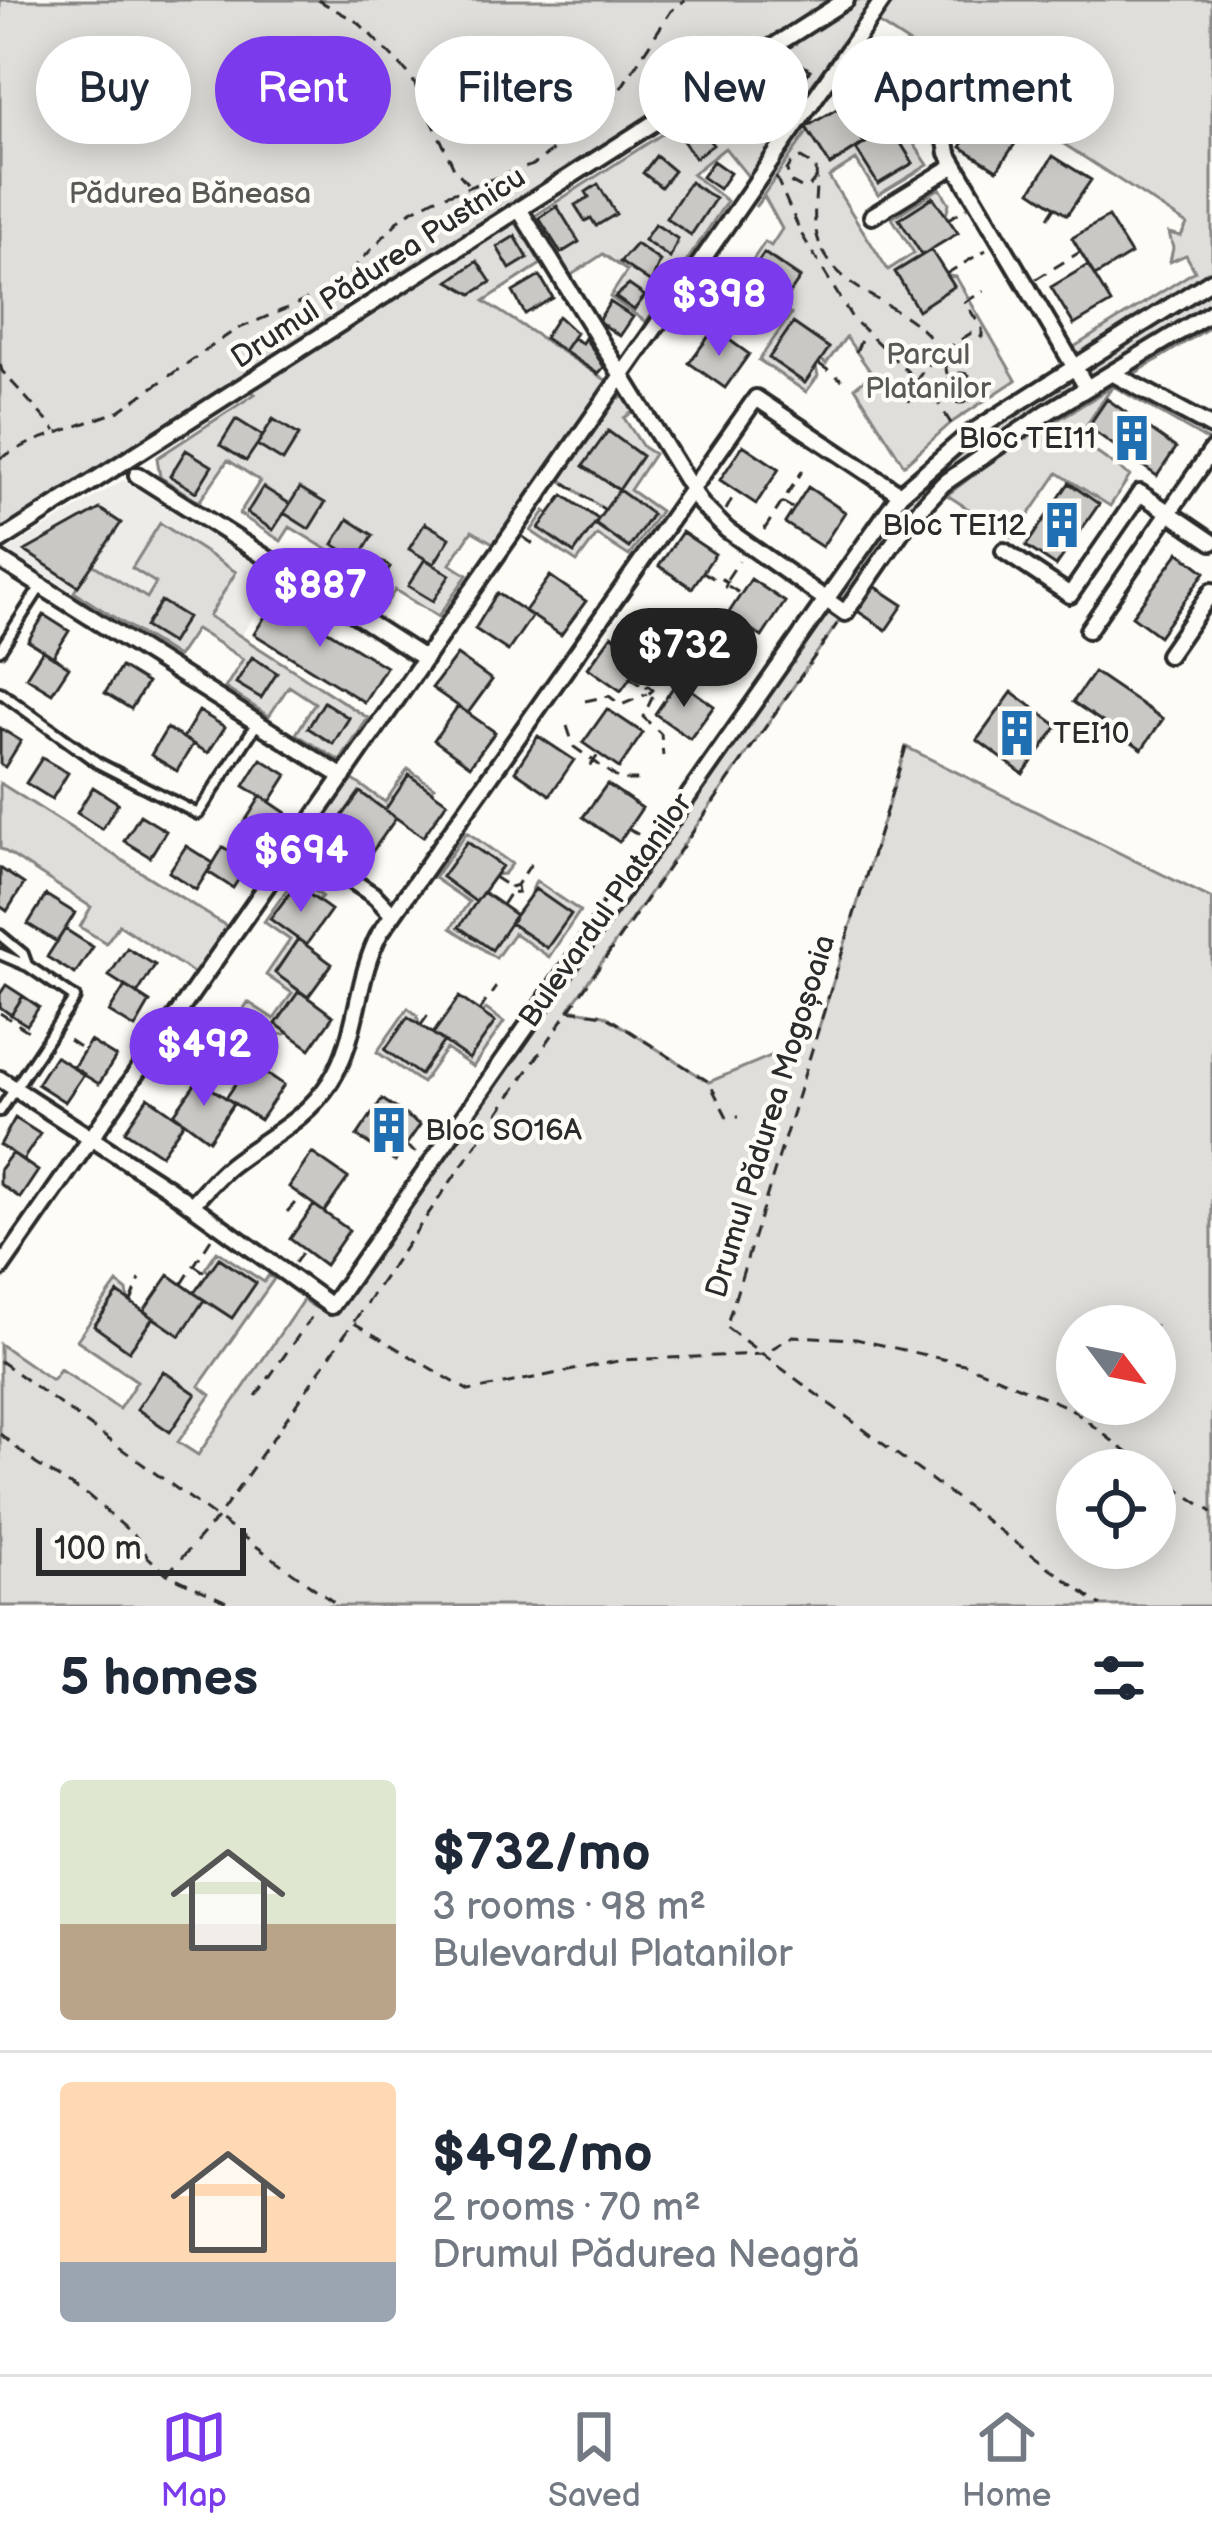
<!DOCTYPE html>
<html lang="en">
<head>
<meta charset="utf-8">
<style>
  body { margin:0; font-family:"Balsamiq Sans",sans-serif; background:#f6f6f7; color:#1f2937; height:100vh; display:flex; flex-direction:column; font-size:45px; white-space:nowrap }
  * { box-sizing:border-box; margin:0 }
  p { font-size:39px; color:#747a83 }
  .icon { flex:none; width:66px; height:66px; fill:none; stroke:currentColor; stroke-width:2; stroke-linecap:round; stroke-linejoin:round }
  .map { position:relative; height:1606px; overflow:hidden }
  .sheet { display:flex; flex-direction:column; background:#fff; flex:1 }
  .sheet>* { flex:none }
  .guide { position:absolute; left:36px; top:36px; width:1140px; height:108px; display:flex; gap:24px }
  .needle { width:78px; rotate:122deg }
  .controls { position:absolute; left:1056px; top:1305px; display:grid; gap:24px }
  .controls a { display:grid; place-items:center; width:120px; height:120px; border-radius:50%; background:#fff; box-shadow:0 6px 30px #0003; font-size:60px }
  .scale { position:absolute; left:36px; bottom:30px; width:210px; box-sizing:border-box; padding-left:12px; border:6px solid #2b2b2b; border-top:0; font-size:33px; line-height:42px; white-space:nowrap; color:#2b2b2b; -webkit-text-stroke:9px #fdfcf7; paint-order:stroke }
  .price { position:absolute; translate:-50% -102px; padding:0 27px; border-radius:42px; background:#7c3aed; color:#fff; font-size:39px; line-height:78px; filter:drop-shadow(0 3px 6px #0008) }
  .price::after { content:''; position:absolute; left:50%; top:72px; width:36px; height:27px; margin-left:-18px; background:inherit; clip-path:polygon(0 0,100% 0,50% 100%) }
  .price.active { background:#222; color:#fff }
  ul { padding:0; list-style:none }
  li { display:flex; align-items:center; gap:36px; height:300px; padding:0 60px }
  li+li { border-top:3px solid #e0e1e3 }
  li span { display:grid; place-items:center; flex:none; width:336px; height:240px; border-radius:12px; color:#555 }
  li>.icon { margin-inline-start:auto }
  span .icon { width:144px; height:144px; fill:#fffc; stroke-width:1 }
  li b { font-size:51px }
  h2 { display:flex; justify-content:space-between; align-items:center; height:144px; padding:0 60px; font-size:51px }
  .chip { padding:0 42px; border-radius:54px; background:#fff; box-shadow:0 6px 30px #0003; font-size:42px; line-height:108px }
  .chip.active { background:#7c3aed; color:#fff }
  .menu { display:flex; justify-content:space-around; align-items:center; height:168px; border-top:3px solid #e0e1e3; background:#fff; font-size:33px; color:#747a83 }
  .menu a { display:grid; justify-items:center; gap:6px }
  .menu .active { color:#7c3aed }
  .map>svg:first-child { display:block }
  .built { fill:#edece8 }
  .green { fill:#dfdeda; stroke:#858482; stroke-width:3; fill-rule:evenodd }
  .building { fill:#c9c8c4; stroke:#2b2b2b; stroke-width:3 }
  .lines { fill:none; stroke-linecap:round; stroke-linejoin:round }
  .lane-casing { stroke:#2b2b2b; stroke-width:16 }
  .street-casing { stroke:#2b2b2b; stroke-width:22 }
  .path { stroke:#2b2b2b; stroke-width:3; stroke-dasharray:12 9; stroke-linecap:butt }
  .lane { stroke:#fdfcf7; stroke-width:8 }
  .street { stroke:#fdfcf7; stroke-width:14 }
  .labels { text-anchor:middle; stroke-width:9; stroke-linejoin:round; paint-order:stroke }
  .park-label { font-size:30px; fill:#585857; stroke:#fdfcf7 }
  .street-label { font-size:30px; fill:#2b2b2b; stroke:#fdfcf7 }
  .poi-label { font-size:30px; fill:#2b2b2b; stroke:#fdfcf7; text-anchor:end }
</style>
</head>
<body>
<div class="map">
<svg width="1212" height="1606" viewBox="0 0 1212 1606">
  <rect width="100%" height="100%" fill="#fdfcf7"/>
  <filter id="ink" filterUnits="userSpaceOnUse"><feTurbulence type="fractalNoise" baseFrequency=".00833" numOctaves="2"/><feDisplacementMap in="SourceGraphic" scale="24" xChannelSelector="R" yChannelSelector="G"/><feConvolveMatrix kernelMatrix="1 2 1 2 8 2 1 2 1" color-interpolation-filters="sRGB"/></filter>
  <g filter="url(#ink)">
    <path class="built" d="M123 480 278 579 241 636 157 583 129 626 7 551Z"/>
    <path class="green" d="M0 0H1212V326L1126 379 1212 427V443L1113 386 1077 439 1130 476 1110 506 1058 473 1013 538 947 495 1004 452 1124 380 1112 373 987 451 908 522 569 1009 604 1015 709 1082 816 1037 906 747 1212 899V1606H0V1344L52 1380 60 1369 119 1409 137 1381 77 1340 117 1283 127 1291 129 1301 118 1293 95 1326 129 1351 153 1318 180 1335 204 1300 232 1318 256 1283 220 1258 209 1272 205 1269 217 1251 264 1282 269 1275 274 1279 199 1386 211 1395 178 1442 198 1455 303 1300 326 1314 689 792 930 464 1074 366 1066 352 1195 271 1186 255 1170 262 1173 248 1169 233 1181 236 1187 224 870 18 755 185 725 148 692 174 727 201 646 322 610 297 627 271 603 254 570 276 533 217 701 109 694 95 434 271 516 220 541 264 484 301 615 386 550 480 541 475 495 544 472 531 450 564 467 575 438 617 395 590 384 607 336 578 346 561 290 527 281 541 239 514 260 481 228 460 199 502 160 477 157 458 255 394 244 386 0 541ZM1077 1326H1155V1404H1077ZM1077 1470H1155V1548H1077Z
      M808 131 830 165 856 149 879 184 913 163 901 143 910 138 928 165 878 195 856 160 829 177 888 270 914 253 892 218 940 188 949 203 946 216 933 197 900 219 922 255 896 271 918 309 954 287 948 276 956 277 1016 380 951 423 904 465 855 387 872 374 846 337 826 364 821 360 829 348 793 324 769 358 804 383 816 367 818 376 806 392 759 360 791 314 786 311 779 322 761 310 760 300 777 311 800 277 764 253 741 287 755 296 751 302 732 290 765 242 771 246 782 229 764 196 755 207Z
      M625 397 634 411 624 418 643 447 654 454 630 490 660 511 629 556 597 535 577 562 531 531 545 511 549 514 539 529 574 553 595 524 628 548 652 515 605 510 559 479 614 399ZM608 432 642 456 619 490 584 466Z
      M160 523 236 572 209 616 368 718 340 761 296 734 315 703 289 686 269 716 225 688 243 659 196 629 177 657 74 592 92 564 147 598 156 583 132 568Z
      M408 769 434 787 431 791 385 810 359 792 336 825 348 835 336 842 329 838 316 857 304 849 352 779 385 802Z
      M0 783 231 929 198 976 119 925 106 943 80 927 91 907 0 848Z
      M467 832 512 864 504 874 495 875 501 866 468 842 442 877 547 948 570 915 535 889 529 897 536 881 580 911 549 957 514 933 496 958 451 928 469 902 434 878Z
      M295 878 322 896 318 901 295 885 271 919 298 939 275 972 299 991 276 1024 289 1033 279 1035 243 1010 248 1002 274 1019 292 993 266 975 290 940 264 922Z
      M408 1008 417 1015 419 1024 408 1017 386 1050 420 1074 444 1041 486 1009 504 1022 473 1067 446 1049 422 1083 377 1052Z"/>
    <path class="building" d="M793 59 810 70 791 99 774 87Z
      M842 106 864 143 830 165 806 127Z
      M983 111 1021 135 997 170 961 147Z
      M699 126 713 145 695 158 681 138Z
      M891 127 913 163 878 184 856 149Z
      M656 156 674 171 661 187 643 173Z
      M1053 156 1091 180 1067 215 1031 191Z
      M713 161 730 173 719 189 702 177Z
      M690 182 715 199 691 235 666 218Z
      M598 184 616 214 596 226 591 218 585 221 575 205 589 197 586 192Z
      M933 197 958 233 922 255 899 219Z
      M557 206 579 242 561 253 539 218Z
      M1108 217 1131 254 1095 276 1072 238Z
      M655 224 678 239 670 258 644 240Z
      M515 236 528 258 510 269 497 247Z
      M636 244 660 261 651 283 620 262Z
      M931 250 954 286 918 310 895 272Z
      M764 253 800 278 777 312 741 287Z
      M477 261 491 282 472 294 449 281Z
      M1088 265 1111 303 1074 325 1051 287Z
      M540 276 553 298 525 314 513 292Z
      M629 285 645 296 634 310 615 297Z
      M610 302 633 317 620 336 598 321Z
      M558 316 576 333 564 351 544 338Z
      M793 323 829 348 805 383 769 358Z
      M714 329 749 354 725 388 689 363Z
      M573 338 582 343 585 338 604 367 598 374 564 351Z
      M1107 399 1176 448 1157 476 1088 427Z
      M236 419 263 436 246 461 220 445Z
      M273 419 299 435 283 461 257 445Z
      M608 431 642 456 619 490 583 466Z
      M743 445 779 469 756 504 720 480Z
      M186 450 212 466 196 492 170 476Z
      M1069 483 1099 504 1056 566 1026 546Z
      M263 487 290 504 273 530 247 513Z
      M808 487 845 512 822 547 785 523Z
      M300 488 325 503 309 529 284 513Z
      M619 490 652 514 629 548 595 524Z
      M563 495 598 519 574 553 539 528Z
      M100 509 121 523 78 586 25 551Z
      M348 519 373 535 358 560 333 544Z
      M425 523 450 538 434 564 409 549Z
      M682 532 715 554 692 588 659 566Z
      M364 551 390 567 374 593 348 577Z
      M1179 552 1205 572 1159 636 1132 616Z
      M425 559 450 575 433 601 408 586Z
      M550 576 586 601 561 635 525 611Z
      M751 579 785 602 762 637 728 614Z
      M873 585 903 605 886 630 856 610Z
      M497 593 532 616 508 651 475 629Z
      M276 599 386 667 364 702 254 634Z
      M161 601 187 617 171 643 145 627Z
      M44 615 69 631 53 657 28 641Z
      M612 635 645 657 621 691 588 668Z
      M43 650 69 667 52 693 26 677Z
      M457 655 492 680 468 713 432 688Z
      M252 657 277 673 261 698 236 683Z
      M121 667 147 683 131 709 105 693Z
      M1094 672 1163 719 1142 749 1073 702Z
      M678 680 714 706 690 739 655 714Z
      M1012 692 1058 726 1023 774 977 740Z
      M324 702 349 718 333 744 308 728Z
      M458 706 495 732 470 766 434 740Z
      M607 709 643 733 619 768 583 743Z
      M199 711 225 727 208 753 183 738Z
      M0 728 21 741 5 767 0 764Z
      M167 728 193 744 177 771 151 755Z
      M538 736 574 760 550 795 515 771Z
      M42 758 68 773 52 799 26 783Z
      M261 759 287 775 270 802 244 786Z
      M409 775 447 802 423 837 385 810Z
      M607 784 642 808 619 842 583 817Z
      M93 787 118 803 102 829 77 813Z
      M360 792 396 818 372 852 335 826Z
      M261 796 286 813 269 839 244 823Z
      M140 815 166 831 150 857 124 841Z
      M467 842 502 866 476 902 442 877Z
      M186 846 213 863 196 890 169 872Z
      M223 847 249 863 233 888 208 872Z
      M0 868 24 884 7 911 0 906Z
      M296 885 331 910 306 945 270 919Z
      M535 889 571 914 547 948 510 923Z
      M483 892 516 915 492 950 459 927Z
      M46 895 75 913 57 942 28 924Z
      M65 929 93 947 75 974 47 957Z
      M298 939 332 964 308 997 275 973Z
      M127 948 155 965 137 994 109 976Z
      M6 985 23 996 11 1015 0 1007V994Z
      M125 986 150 1002 135 1028 109 1012Z
      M299 991 333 1016 310 1049 276 1024Z
      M23 996 39 1007 27 1025 11 1015Z
      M459 997 495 1022 469 1059 433 1034Z
      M408 1017 444 1041 420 1075 385 1050Z
      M90 1041 116 1057 99 1084 73 1068Z
      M55 1056 84 1074 65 1102 37 1084Z
      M251 1062 284 1085 260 1120 226 1098Z
      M198 1080 234 1103 209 1140 174 1114Z
      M148 1097 184 1122 161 1155 125 1131Z
      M382 1099 420 1125 395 1161 357 1136Z
      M15 1118 40 1134 23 1160 0 1145Z
      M12 1153 38 1171 20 1198 0 1184V1169Z
      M312 1153 348 1178 324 1212 289 1187Z
      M314 1205 349 1230 325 1265 290 1239Z
      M219 1258 256 1283 232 1318 194 1293Z
      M169 1275 204 1300 180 1336 144 1311Z
      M118 1293 153 1318 129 1351 94 1326Z
      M163 1371 196 1394 170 1432 137 1409Z"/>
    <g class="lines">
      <defs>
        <path id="lane" d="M0 650 41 586
          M0 692 98 763 198 814 258 722
          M0 935 23 954 27 965
          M0 954 28 966 75 998 0 1111"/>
        <path id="street" d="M939 124 944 130 948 153 1087 388
          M519 209 701 504 727 530 845 613 908 522 943 484 1046 413 1212 312
          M872 216 955 165
          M1112 373 1212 427
          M137 475 425 659
          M0 541 846 0
          M1004 551 1070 595 1140 493 1212 542
          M0 560 343 777
          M1088 630 1212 450
          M1168 655 1212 591
          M296 844 375 896 392 914
          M0 1079 168 1188 331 1306 900 494 968 435 1212 280
          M192 1205C204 1191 216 1177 231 1165 266 1138 305 1121 330 1082 359 1037 355 980 380 933L756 398 900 494
          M0 1269 883 0"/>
      </defs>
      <use href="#lane" class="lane-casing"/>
      <use href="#street" class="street-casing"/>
      <path class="path" d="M318 0 359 23 411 76 454 168 485 204 500 203
        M793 59 774 87 795 102
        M791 99 810 70
        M776 177 802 235 852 318 935 398 952 425
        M817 177 809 187 801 188 790 182 787 170 792 162 801 158 816 167C818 193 810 217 819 242 843 308 941 303 948 381
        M1048 218 1055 207
        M948 219 967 208
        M946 274 986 250
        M1036 279 1080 252
        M856 352 864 333
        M944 360 961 371
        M0 364 2 371 56 431
        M819 364 842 380
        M946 388a15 15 0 1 1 30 0a15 15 0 1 1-30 0Z
        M909 402C916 366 943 352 971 333L982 337V329L965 302 984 291
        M0 458 32 442 119 411 235 330 335 288 404 215 434 199 533 165 608 108 671 11 685 0
        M565 483 605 510
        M782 502 794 509
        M726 510 736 491
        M764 530 803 470
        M523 537 536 546
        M703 572 718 581
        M722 579 727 582 725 587 720 584Z
        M727 579 739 561
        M728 586 741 594
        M630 678 643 686
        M648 686 653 690 648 694 644 690Z
        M653 696 643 717 661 734 663 756
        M585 701 609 696 621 705 647 694
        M567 726 574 747 620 780H646
        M906 747 726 1327 1101 1606
        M590 766 599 754
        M628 828 642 837
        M494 877 508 886
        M517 885 518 892 510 893V887L517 885 535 858
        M502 905 509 894
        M568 1010 604 1015 709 1082 727 1117H739
        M479 1011 496 987
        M0 1013 28 1031
        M421 1025 433 1008
        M69 1040 84 1050
        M406 1146 419 1155
        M287 1212 301 1196
        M295 1263 304 1250
        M194 1265 207 1274
        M182 1284 211 1239
        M131 1302 140 1279
        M354 1323 469 1391 623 1360 763 1354 793 1336 856 1339 968 1365 1070 1408 1150 1470
        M0 1361 339 1606
        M256 1396 315 1312
        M0 1434 36 1464 89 1496 137 1538 148 1557 167 1574 235 1606
        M1155 1474 1212 1512
        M167 1574 219 1516 837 624"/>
      <use href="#lane" class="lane"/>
      <use href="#street" class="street"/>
    </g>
  </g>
  <defs>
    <symbol id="building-bare" viewBox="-9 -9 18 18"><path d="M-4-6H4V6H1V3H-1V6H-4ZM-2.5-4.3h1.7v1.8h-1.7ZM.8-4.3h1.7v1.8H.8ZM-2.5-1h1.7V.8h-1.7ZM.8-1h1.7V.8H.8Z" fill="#1f6fb2" stroke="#fdfcf7" stroke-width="2.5" paint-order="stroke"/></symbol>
  </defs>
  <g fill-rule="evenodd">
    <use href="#building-bare" x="1099" y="405" width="66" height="66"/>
    <use href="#building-bare" x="1029" y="492" width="66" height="66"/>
    <use href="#building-bare" x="984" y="700" width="66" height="66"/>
    <use href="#building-bare" x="356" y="1097" width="66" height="66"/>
  </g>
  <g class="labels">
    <g class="park-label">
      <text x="190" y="203">Pădurea Băneasa</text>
      <text x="928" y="364">Parcul<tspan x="928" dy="34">Platanilor</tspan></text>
    </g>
    <g class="street-label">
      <text transform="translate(378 267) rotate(-33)" y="10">Drumul Pădurea Pustnicu</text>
      <text transform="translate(605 910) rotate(-55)" y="10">Bulevardul Platanilor</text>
      <text transform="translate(770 1116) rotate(-73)" y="10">Drumul Pădurea Mogoșoaia</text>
    </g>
    <g class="poi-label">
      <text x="1096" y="448">Bloc TEI11</text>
      <text x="1026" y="535">Bloc TEI12</text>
      <text x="1053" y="743" text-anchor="start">TEI10</text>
      <text x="425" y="1140" text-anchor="start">Bloc SO16A</text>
    </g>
  </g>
</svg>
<div class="controls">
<a><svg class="needle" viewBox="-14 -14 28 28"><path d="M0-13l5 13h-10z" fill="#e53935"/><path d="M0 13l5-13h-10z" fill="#747a83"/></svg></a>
<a><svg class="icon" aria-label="locate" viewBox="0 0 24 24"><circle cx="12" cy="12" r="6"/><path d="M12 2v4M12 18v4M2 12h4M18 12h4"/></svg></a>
</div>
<div class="scale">100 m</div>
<b class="price" style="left:719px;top:359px">$398</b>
<b class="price" style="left:320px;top:650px">$887</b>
<b class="price active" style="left:684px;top:710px">$732</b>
<b class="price" style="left:301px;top:915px">$694</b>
<b class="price" style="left:204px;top:1109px">$492</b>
<div class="guide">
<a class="chip">Buy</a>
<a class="chip active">Rent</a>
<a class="chip">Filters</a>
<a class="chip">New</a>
<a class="chip">Apartment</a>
</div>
</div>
<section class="sheet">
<h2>5 homes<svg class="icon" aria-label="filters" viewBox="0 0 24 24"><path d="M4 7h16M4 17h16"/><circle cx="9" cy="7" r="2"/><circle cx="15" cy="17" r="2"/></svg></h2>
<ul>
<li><span style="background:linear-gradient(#dfe7d0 60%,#b9a48a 0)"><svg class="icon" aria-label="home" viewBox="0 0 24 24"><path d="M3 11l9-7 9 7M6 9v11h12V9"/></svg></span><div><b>$732/mo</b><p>3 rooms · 98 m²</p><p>Bulevardul Platanilor</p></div></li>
<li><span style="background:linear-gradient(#ffd9b3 75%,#9aa5b1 0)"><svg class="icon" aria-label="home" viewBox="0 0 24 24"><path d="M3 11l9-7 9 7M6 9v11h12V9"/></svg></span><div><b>$492/mo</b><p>2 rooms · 70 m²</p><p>Drumul Pădurea Neagră</p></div></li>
</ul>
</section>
<nav class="menu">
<a class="active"><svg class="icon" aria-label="map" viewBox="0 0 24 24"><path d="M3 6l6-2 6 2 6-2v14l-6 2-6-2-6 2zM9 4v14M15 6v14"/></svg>Map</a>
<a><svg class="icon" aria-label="saved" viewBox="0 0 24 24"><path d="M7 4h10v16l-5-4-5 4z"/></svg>Saved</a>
<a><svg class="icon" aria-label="home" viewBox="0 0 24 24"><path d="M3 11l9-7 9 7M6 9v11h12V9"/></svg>Home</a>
</nav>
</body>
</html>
